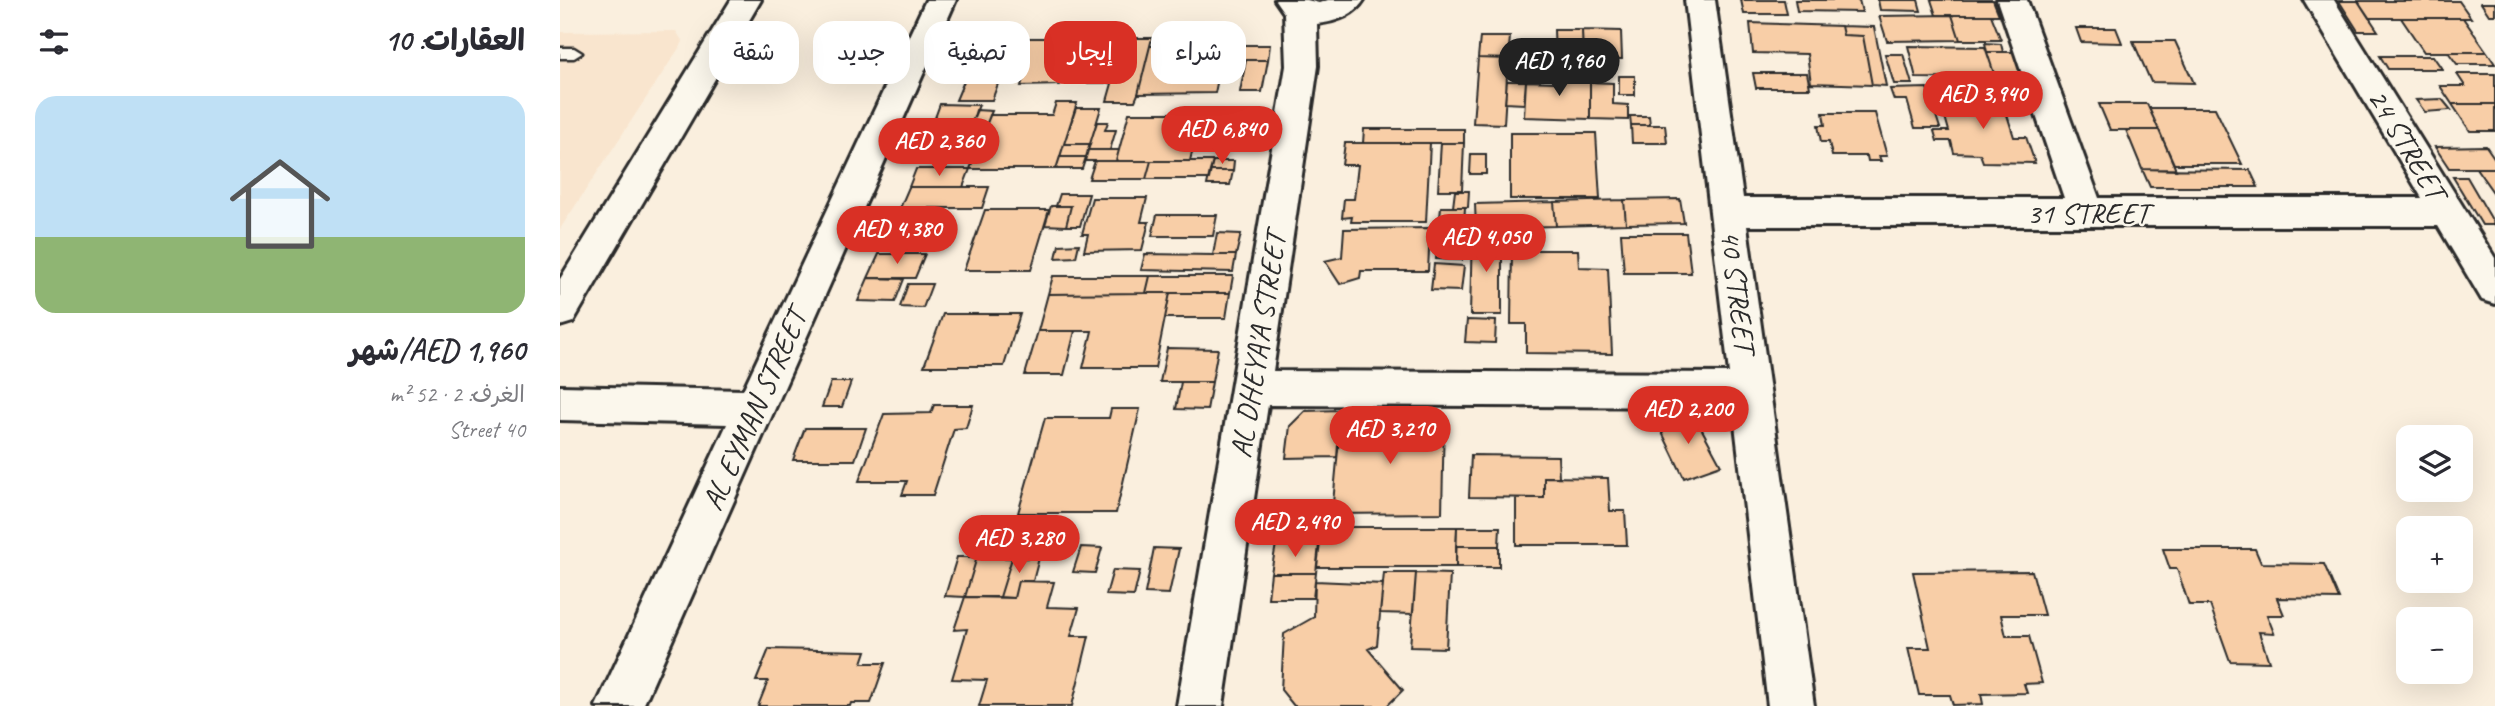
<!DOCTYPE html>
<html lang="ar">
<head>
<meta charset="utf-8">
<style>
  body { margin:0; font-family:Caveat,"Playpen Sans Arabic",sans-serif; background:#f7f7f7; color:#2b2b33; direction:rtl; height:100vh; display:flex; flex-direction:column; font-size:26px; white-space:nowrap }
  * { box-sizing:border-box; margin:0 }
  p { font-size:23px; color:#7c7c81 }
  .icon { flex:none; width:38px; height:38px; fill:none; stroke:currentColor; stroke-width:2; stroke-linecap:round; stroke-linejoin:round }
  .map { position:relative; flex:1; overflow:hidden; direction:ltr }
  .details { display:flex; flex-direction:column; background:#fff; width:560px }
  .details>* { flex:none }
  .guide { position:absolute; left:21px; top:21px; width:665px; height:63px; direction:rtl; display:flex; gap:14px }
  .fabs { position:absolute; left:1836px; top:425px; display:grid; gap:14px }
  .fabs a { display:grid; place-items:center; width:77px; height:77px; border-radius:14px; background:#fff; box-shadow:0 7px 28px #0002; font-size:35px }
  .price { position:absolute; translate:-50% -60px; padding:0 16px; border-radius:24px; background:#d93025; color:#fff; font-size:23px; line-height:46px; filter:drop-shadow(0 2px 4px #0008) }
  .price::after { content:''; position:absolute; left:50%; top:42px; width:21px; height:16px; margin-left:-10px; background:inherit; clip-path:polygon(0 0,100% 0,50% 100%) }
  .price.selected { background:#222; color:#fff }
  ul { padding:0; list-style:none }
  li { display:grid; align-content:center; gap:14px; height:371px; padding:0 35px }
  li+li { border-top:2px solid #e1e1e2 }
  li span { display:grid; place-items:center; height:217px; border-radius:21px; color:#555 }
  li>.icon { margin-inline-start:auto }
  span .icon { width:126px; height:126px; fill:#fffc; stroke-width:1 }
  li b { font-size:30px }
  h2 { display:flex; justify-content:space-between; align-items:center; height:84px; padding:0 35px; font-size:30px }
  .tag { padding:0 24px; border-radius:21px; background:#fff; box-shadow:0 7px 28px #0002; font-size:24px; line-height:63px }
  .tag.selected { background:#d93025; color:#fff }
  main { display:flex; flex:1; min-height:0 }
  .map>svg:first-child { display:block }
  .built { fill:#f9e5ce }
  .building { fill:#f8cea7; stroke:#2b2b2b; stroke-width:2 }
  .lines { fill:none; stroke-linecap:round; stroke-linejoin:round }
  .service-casing { stroke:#2b2b2b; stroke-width:5 }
  .minor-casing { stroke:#2b2b2b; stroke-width:6 }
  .service { fill:#fbf7ec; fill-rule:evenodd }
  .minor { fill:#fbf7ec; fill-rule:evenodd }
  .labels { text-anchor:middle; stroke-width:5; stroke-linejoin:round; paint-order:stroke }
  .street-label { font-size:30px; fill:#2b2b2b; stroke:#fbf7ec }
</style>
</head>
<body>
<main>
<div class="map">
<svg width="1935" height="706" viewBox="0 0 1935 706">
  <rect width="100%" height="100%" fill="#faefde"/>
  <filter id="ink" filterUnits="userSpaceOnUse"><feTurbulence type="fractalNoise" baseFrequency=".0143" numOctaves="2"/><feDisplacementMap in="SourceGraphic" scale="14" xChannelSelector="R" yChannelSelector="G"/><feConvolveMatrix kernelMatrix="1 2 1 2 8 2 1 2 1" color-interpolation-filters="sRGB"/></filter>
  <g filter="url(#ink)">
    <path class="built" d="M116 31 123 42 0 229V32Z"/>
    <path class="building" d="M1181 0H1224L1227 14H1184Z
      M1235 0H1299L1302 12 1237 11Z
      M1318 0H1358L1361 11 1320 10Z
      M1371 0H1433L1439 15H1376Z
      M1779 1H1798L1818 31H1798Z
      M1798 1H1899L1911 18H1809Z
      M1921 3H1935V15H1929Z
      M1392 15 1400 40 1327 41 1319 16Z
      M1392 15H1431L1441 40H1400Z
      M1841 18H1903L1927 52H1864Z
      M1190 23 1281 26 1283 35 1303 36 1312 85 1251 83 1247 54 1193 53Z
      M1281 26 1314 27 1326 86 1312 85 1303 36 1283 35Z
      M1516 28H1556L1562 43 1521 42Z
      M994 30H1022L1023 55H995Z
      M1022 30 1061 31 1062 59H1023Z
      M538 32H567L564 41H535Z
      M920 37H950L948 59 918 58Z
      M431 38H466L462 49H426Z
      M466 38H517L507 69 514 68 511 80H502L500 85 461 86 463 79H447L453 63H457Z
      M517 38H536L527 68 507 69Z
      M565 38H592L578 94 575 101H547Z
      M535 41H564L558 63H529Z
      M1573 41H1615L1634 83 1591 82Z
      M1425 43 1441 44 1443 52H1427Z
      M665 45H710L708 60H661Z
      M665 45 655 93 578 94 590 46Z
      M1348 46 1425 47 1436 79 1356 78Z
      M1427 52H1454L1465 83H1437Z
      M1888 52H1927L1935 64H1897Z
      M1325 54H1343L1352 84H1334Z
      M1820 56H1873L1882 69H1828Z
      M918 58 948 59 944 124 913 123Z
      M686 60H708L702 92H680Z
      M558 63 552 83H528L534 64Z
      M995 72H1021V82H1030V119L964 117 966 81 995 82Z
      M1193 73H1247L1250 88H1196Z
      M1897 74H1935V104H1892L1880 86H1905Z
      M1059 76H1075V95H1059Z
      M404 81H439L432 100H396Z
      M947 81H966L964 104 945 103Z
      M1030 82 1053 83V104L1068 105V120L1030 119Z
      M1367 88 1380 128H1355L1347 100H1334L1330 89Z
      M1401 89 1466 90 1472 107H1444L1442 99H1404Z
      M1380 99H1442L1454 137H1466L1475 163 1423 162 1420 154 1394 153 1391 141H1377L1374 131H1389Z
      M1882 99 1891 110 1865 112 1856 100Z
      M496 103H517L496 169H410L430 115H492Z
      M380 104 419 105 409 129H371Z
      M1539 104H1587L1599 130H1550Z
      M1892 104H1935V131H1910Z
      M516 108H541L530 144H504Z
      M1589 108H1655L1682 164H1614Z
      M416 110 432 111 427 123H412Z
      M569 113H641L630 161H556Z
      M1263 113H1315L1327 156H1319L1321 161H1308L1307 156H1272L1269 142H1261L1258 125H1265Z
      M1070 116H1089L1090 125H1071Z
      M537 122H548L545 130H556L550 150H528Z
      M1071 125H1105L1107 143H1072Z
      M804 129H904V143H803Z
      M1566 130H1599L1616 170 1582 169Z
      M950 133H1036L1040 199H950Z
      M785 143H870L866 222H791L792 217 782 218 784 199H794L798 165H782Z
      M881 143H904L902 190H878Z
      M504 144H530L526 157H500Z
      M1926 146 1935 159V168H1889L1875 147Z
      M528 150H559L556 161H525Z
      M911 154H926V174H910Z
      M500 157H526L522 169H496Z
      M535 161H591L586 179H529Z
      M591 161H653L649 179H586Z
      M653 161H674L673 171H650Z
      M1916 168H1935V195Z
      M356 169H410L403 187H349Z
      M1582 169 1690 170 1698 187H1590Z
      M650 171H673L670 185H647Z
      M1893 177H1907L1935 225H1922Z
      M349 187H429L422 208H340Z
      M895 191H909L908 207H893Z
      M500 194H529L520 226H506L511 206H496Z
      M532 198H587L581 222H589L582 250 524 251 528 234H522Z
      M1120 199 1124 223 1066 224 1064 200Z
      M1064 200 1066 224 996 226 994 202Z
      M994 202 996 226 916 228 915 204Z
      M491 206H511L506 226 485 225Z
      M881 207H905L902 260 876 259Z
      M425 210H489L471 270H404Z
      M597 215H657L653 236H592Z
      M870 228 868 271H801L800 278 780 284 765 261 782 257 784 229Z
      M912 231 942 232V315H910Z
      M657 233 681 234 676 255H653Z
      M1061 233H1126L1131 273H1064Z
      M519 244 516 257 496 258 499 245Z
      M952 250H1018L1019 267 1048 268 1052 354 966 353V324H951Z
      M319 254H365L355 278H308Z
      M585 254 653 255H676L673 272 581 270Z
      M874 264 904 266 901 291 871 290Z
      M493 276H590L586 293 488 294Z
      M590 276H673L670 293H586Z
      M308 278 344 279 335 302 298 301Z
      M348 284H372L363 308 340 307Z
      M586 293H610L595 368H523L532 331H478L488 294Z
      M610 293H670L666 318H605Z
      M383 314H460L444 366H364Z
      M907 320 936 321 935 343 905 342Z
      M478 331H515L504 375H465Z
      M607 348 658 349 652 382H600Z
      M271 382H291L282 407H262Z
      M621 382H652L647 410 616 409Z
      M374 405H413L406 428 394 429 373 495H342L347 481H299L324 414 371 413Z
      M551 409H580L556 513H458L485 418H549Z
      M781 410 777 457 726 458 730 426 745 411Z
      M1121 414 1129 429 1140 426 1161 465 1124 478 1097 422Z
      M781 418H884L882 513 772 514Z
      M245 428H306L295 460H233Z
      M911 455 998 456 999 477H984V498L909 497Z
      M984 477 1048 478 1050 511H1065L1067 545H956V498H984Z
      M762 527H897L896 567H757Z
      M897 527H940L939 546H896Z
      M716 544H759L756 573H711Z
      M896 546H939V567H896Z
      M521 547 542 548 535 573 513 572Z
      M594 548 619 549 609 594 585 593Z
      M1603 549H1695L1701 563 1764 564 1779 599 1717 598 1724 615H1707L1714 633 1699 632 1709 662 1670 661 1650 605H1629L1617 569H1610Z
      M397 557H417L405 597 385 596Z
      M417 557 452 558 440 597H405Z
      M452 558H479L473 581H458L454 598 440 597Z
      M553 570 580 571 574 596 546 595Z
      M1472 571 1484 615H1441L1446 636H1469L1482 683 1464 684 1467 693 1421 694 1423 704 1393 705 1390 695H1359L1348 648H1370L1353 572Z
      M711 573H756L753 598H708Z
      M824 573H856L853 614 820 613Z
      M856 573 890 574 886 648 850 647Z
      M458 581 494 582 487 607 519 608 511 636H529L512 706H419L427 680 392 679 407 629 394 630 405 597 454 598Z
      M755 581 823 584 817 645 808 649 843 690 827 706H734L721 690 724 634 754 617Z
      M209 649 306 651 302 663H325L311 703H291L290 706H198L208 681H196Z"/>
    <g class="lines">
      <defs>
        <path id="service" d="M0 48H14L22 53 14 58H0Z"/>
        <path id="minor" d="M171 0H201L13 322 0 326V279Z
          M366 0H396L83 706H36L167 424 0 420V386L183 390Z
          M715 0H747L759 3 768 0H804C794 16 775 22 757 24L758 66 713 371 1169 373 1125 0H1155L1183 198H1504L1437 0H1467L1539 198H1862L1744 0H1774L1935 258V304L1922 300 1878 226H1187L1254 706H1208L1173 407 708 405 663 706H617L726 66 724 13Z"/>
      </defs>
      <use href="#service" class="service-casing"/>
      <use href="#minor" class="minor-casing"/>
      <use href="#service" class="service"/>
      <use href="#minor" class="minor"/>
    </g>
  </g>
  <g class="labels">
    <g class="street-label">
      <text transform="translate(1847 144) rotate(59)" y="10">24 STREET</text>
      <text x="1528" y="223">31 STREET</text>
      <text transform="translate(1178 291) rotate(83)" y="10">40 STREET</text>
      <text transform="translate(698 345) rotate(-81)" y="10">AL DHEYA'A STREET</text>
      <text transform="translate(194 410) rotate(-66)" y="10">AL EYMAN STREET</text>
    </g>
  </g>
</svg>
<div class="fabs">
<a><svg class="icon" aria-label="layers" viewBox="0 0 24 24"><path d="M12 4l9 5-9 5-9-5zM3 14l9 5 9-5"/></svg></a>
<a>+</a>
<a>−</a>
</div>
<b class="price selected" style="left:999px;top:98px">AED 1,960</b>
<b class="price" style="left:1423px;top:131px">AED 3,940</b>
<b class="price" style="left:662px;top:166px">AED 6,840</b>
<b class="price" style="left:379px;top:178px">AED 2,360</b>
<b class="price" style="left:337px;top:266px">AED 4,380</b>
<b class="price" style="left:926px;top:274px">AED 4,050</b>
<b class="price" style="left:1128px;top:446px">AED 2,200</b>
<b class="price" style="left:830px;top:466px">AED 3,210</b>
<b class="price" style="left:735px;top:559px">AED 2,490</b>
<b class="price" style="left:459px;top:575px">AED 3,280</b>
<div class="guide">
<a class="tag">شراء</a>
<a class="tag selected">إيجار</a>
<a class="tag">تصفية</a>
<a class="tag">جديد</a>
<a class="tag">شقة</a>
</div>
</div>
<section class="details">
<h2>العقارات: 10<svg class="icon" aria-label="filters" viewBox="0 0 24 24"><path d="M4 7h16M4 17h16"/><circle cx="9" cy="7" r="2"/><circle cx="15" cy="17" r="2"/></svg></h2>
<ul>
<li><span style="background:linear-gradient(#bfe0f5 65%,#8fb573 0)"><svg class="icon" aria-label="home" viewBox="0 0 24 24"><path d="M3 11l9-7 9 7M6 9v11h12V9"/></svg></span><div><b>AED 1,960/شهر</b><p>الغرف: 2 · 52 m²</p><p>40 Street</p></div></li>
</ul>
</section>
</main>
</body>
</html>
